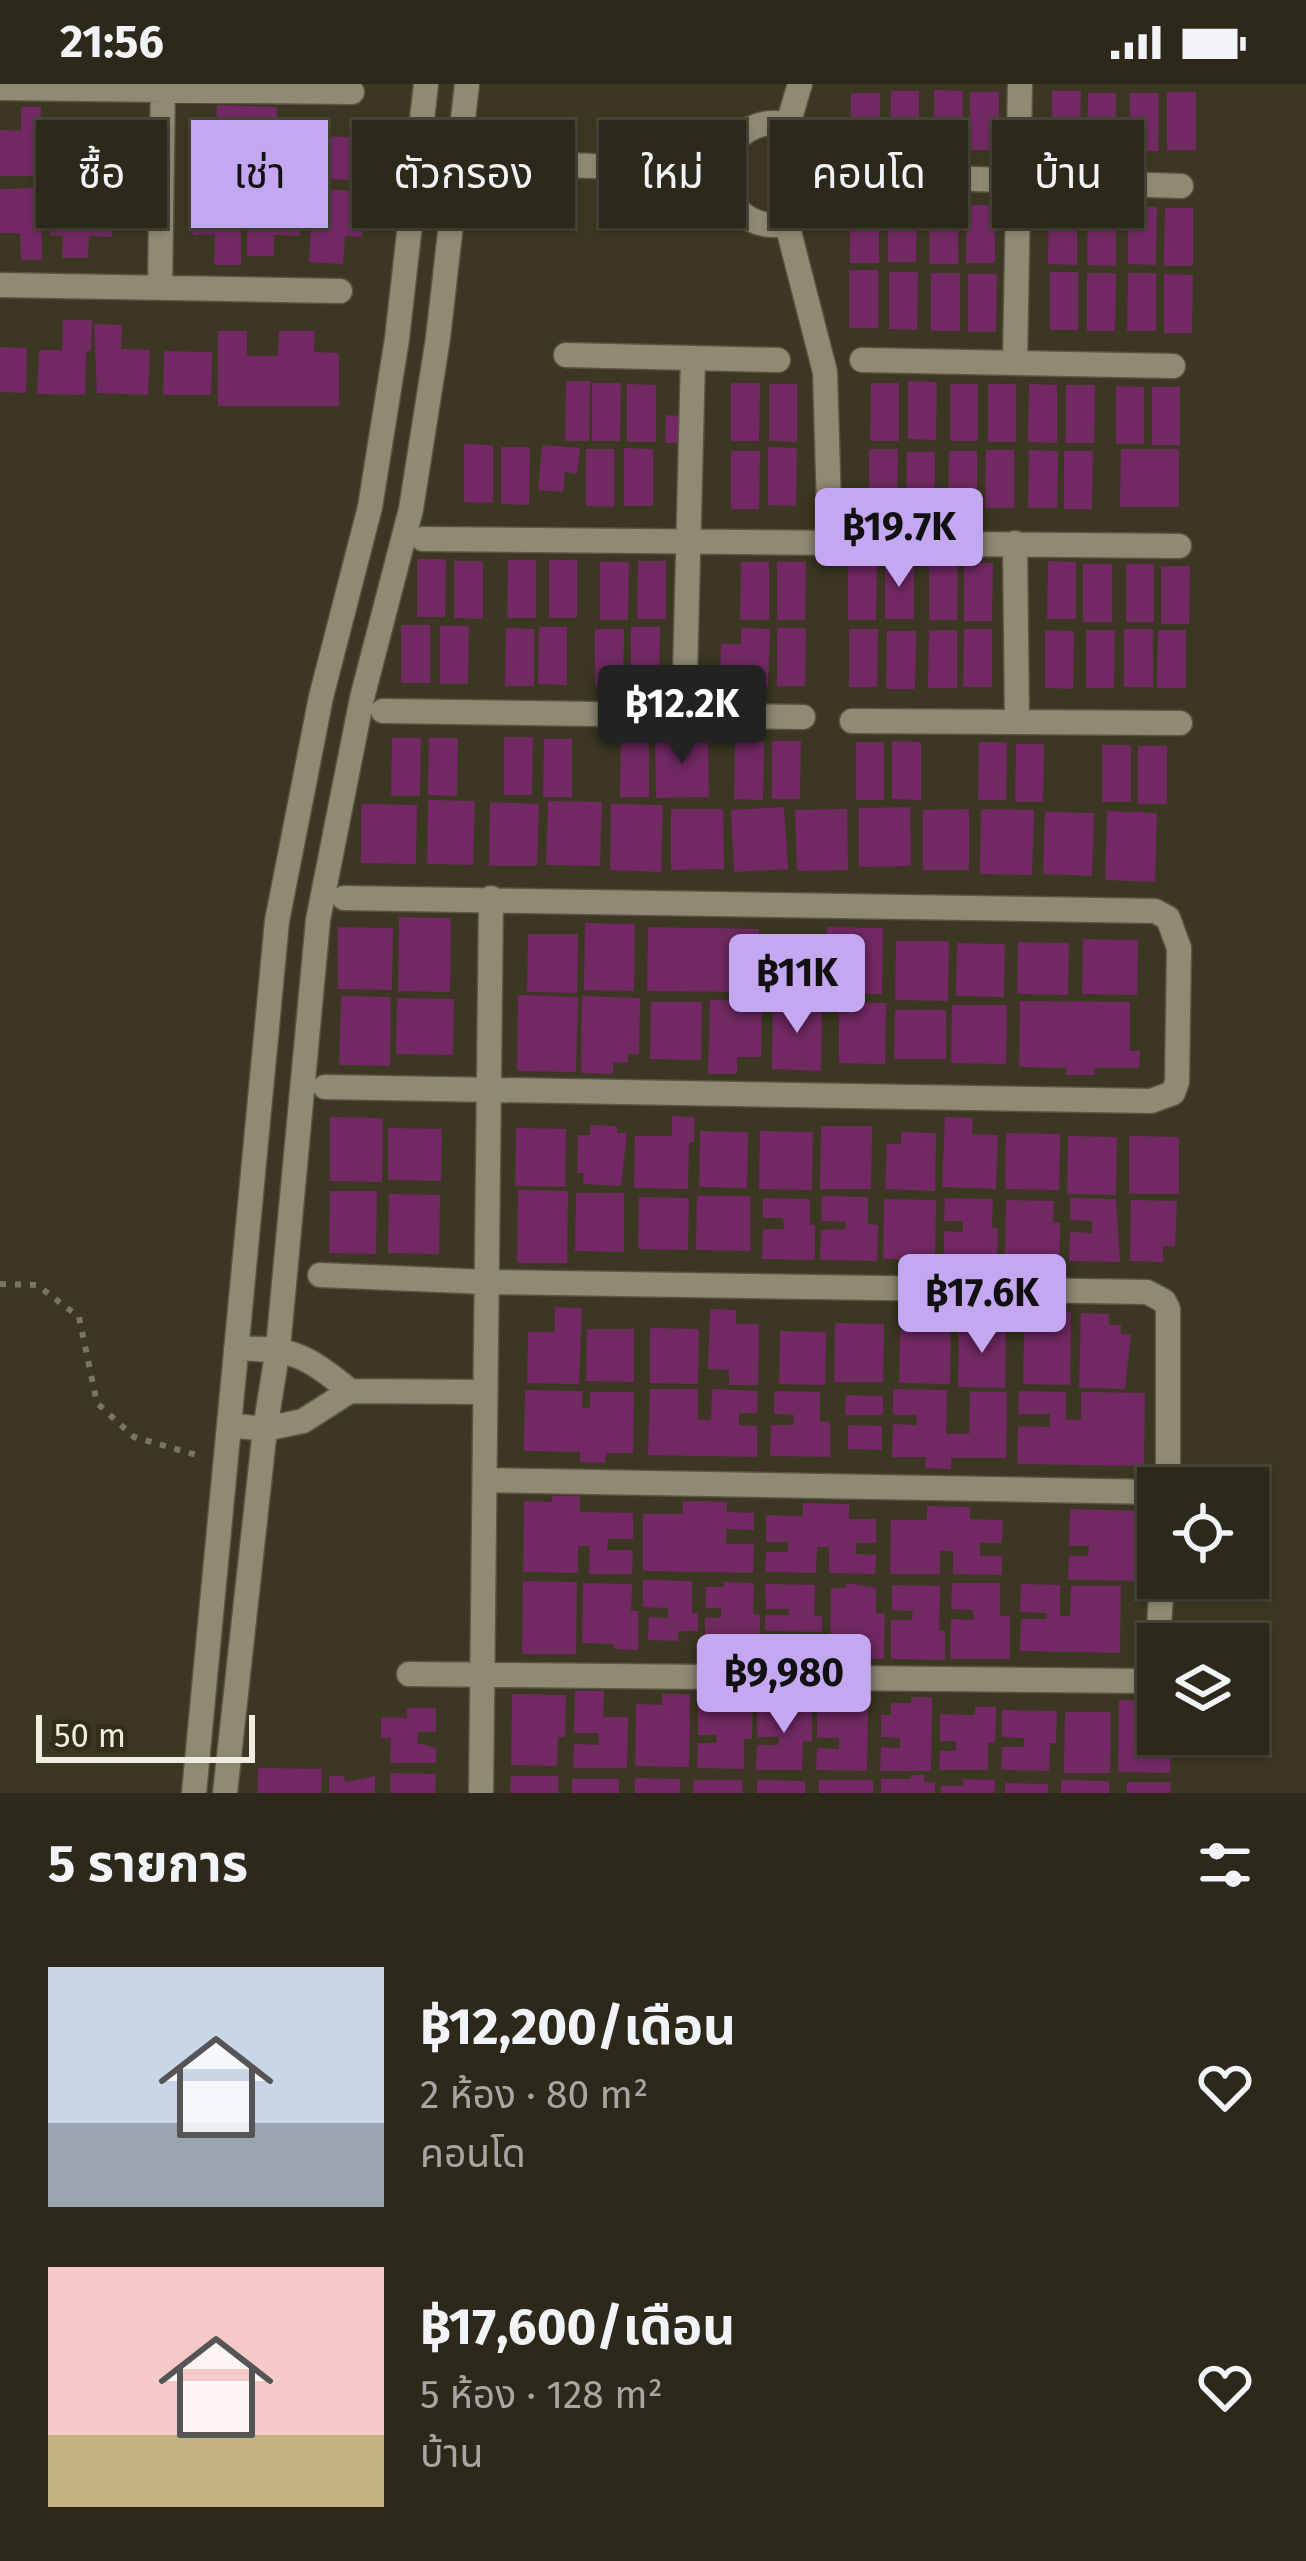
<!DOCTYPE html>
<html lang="th">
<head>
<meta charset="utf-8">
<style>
  body { margin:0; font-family:"Fira Sans","Noto Sans Thai",sans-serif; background:#343123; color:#f1f3f6; height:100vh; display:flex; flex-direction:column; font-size:45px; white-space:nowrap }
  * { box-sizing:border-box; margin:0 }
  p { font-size:39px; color:#a6a6a2 }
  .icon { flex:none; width:66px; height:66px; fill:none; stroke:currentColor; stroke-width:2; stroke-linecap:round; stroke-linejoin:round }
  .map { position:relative; height:1709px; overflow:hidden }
  .drawer { display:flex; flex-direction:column; background:#2c291a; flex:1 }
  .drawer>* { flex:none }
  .hud { position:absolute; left:36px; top:36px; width:1236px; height:108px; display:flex; gap:24px }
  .tools { position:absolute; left:1137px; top:1383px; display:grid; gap:24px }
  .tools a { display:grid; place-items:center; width:132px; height:132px; border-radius:0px; background:#2c291a; box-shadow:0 3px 9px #0004,0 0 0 3px #484539; font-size:60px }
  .scale { position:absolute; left:36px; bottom:30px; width:219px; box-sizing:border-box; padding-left:12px; border:6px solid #efede0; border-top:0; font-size:33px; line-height:42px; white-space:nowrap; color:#efede0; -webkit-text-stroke:9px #312d18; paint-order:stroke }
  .price { position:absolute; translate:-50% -102px; padding:0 27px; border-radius:12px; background:#c4a7f1; color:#111; font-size:39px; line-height:78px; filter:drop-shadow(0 3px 6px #0008) }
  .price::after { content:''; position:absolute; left:50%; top:72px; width:36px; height:27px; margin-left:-18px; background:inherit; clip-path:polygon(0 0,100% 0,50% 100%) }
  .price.active { background:#222; color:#fff }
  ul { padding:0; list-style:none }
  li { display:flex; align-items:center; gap:36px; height:300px; padding:0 48px }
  li span { display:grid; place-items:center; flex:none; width:336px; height:240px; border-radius:0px; color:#555 }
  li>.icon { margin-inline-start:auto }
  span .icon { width:144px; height:144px; fill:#fffc; stroke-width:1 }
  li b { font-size:51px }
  h2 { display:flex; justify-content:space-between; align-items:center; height:144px; padding:0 48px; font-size:51px }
  .chip { padding:0 42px; border-radius:0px; background:#2c291a; box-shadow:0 3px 9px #0004,0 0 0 3px #484539; font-size:42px; line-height:108px }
  .chip.active { background:#c4a7f1; color:#111 }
  .status { display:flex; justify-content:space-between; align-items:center; height:84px; padding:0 60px; background:#2c291a; direction:ltr }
  .status svg { height:33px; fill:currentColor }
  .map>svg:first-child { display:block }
  .building { fill:#722963 }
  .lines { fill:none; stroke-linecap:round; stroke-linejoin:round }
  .minor-casing { stroke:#575442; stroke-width:27 }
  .path { stroke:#787562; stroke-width:6; stroke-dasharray:6 9; stroke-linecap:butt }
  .minor { stroke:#8f8a73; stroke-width:24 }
</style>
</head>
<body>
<div class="status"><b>21:56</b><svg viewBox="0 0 49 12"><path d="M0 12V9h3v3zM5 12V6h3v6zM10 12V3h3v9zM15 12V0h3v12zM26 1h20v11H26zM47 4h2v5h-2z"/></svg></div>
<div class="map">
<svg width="1306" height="1709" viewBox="0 0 1306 1709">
  <rect width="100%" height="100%" fill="#3b3722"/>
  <path class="building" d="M934 6 963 7 962 65 934 64Z
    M891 7H919V65H891Z
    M1052 7H1081L1080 65H1051Z
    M970 8H999V66H970Z
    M1167 8H1196V66H1167Z
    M851 9H880L879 67H851Z
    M1088 9H1116L1115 67H1087Z
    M1130 9H1159L1158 67H1130Z
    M217 21 277 23 276 48 303 49 302 95 253 94V60L239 59 238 93 193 92 194 65H202V50L216 51Z
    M21 23H41L40 92H0V46L21 47Z
    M50 52H117L116 93 50 92Z
    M317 52 367 54 365 96 315 95Z
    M51 103 114 105 112 153 89 152 88 174H62L63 152 50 151Z
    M41 104 42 176H21L20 149H0V105Z
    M313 104 365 108 362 153 345 152 343 180 309 178Z
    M192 105H241V181H214L215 150 193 151Z
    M247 107H301L300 152 274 151V172H247Z
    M888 120H917L916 178H888Z
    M850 121H879V179H850Z
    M967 121H995V179H966Z
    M930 122H958V180H929Z
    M1049 122H1077V181L1048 180Z
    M1128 123H1157L1156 181 1128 180Z
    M1088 124H1116V182L1087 181Z
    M1165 124H1193V182H1164Z
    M849 186H878V244H849Z
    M889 188H918L917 246 889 245Z
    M1050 188H1078V246H1050Z
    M931 189H960V247H931Z
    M1087 189H1116L1115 247H1087Z
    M1128 189H1156V247H1127Z
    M968 190H997L996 248H968Z
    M1164 190 1193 191 1192 249H1164Z
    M63 236H92L91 267H86L85 311 37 310 39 266H62Z
    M94 240 122 241 121 265 150 266 148 311 97 309Z
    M218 247H247V272H278L279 247H315L314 268 339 269V322H218Z
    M0 263 27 264 26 309 0 308Z
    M164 267 212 268 211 311H163Z
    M566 297H590L589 357H565Z
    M908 297 937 298 936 356 908 355Z
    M592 299H621L620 357H592Z
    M731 299H760L759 357H731Z
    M871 299H899V357H870Z
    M627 300 656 301V358H627Z
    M769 300H797V358L769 357Z
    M950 300H978V357H950Z
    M988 300H1016V358H988Z
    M1029 300 1057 301V359L1028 358Z
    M1066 301H1095L1094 359H1066Z
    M1116 302 1144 303V360H1116Z
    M1152 303H1180V361H1152Z
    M666 331 681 332 680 359H665Z
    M464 360 493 361V419L464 418Z
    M542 361 580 364 577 390 565 388 563 408 538 406Z
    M501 363H530L529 421 501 420Z
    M768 363 797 364 796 422 768 421Z
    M624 364 653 365V422H624Z
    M586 365H614V423L586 422Z
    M869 365H898L897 423H869Z
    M1121 365H1179V423H1120Z
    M986 366H1014V424H985Z
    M1029 366 1058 367 1057 424H1028Z
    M731 367H760L759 425H731Z
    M949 367H977V424H948Z
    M1064 367H1093L1092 425H1064Z
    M907 368H935V426H906Z
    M417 475H446L445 533H417Z
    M508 476H536V534H507Z
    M549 476H577V534H549Z
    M454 477H483V535L454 534Z
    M638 477H666V535H637Z
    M885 477 914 478V535H885Z
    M1048 477 1076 478V535H1047Z
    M600 478H629L628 536H600Z
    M741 478H769V536H740Z
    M777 478H806L805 536H777Z
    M848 478H877L876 536H848Z
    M929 478H958L957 536H929Z
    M964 479H993L992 537H964Z
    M1083 480H1112V538H1083Z
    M1126 480H1154V538H1126Z
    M1161 482H1190L1189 540H1161Z
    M401 541H430V599H401Z
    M440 542H469L468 600H440Z
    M539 543H567V601L538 600Z
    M631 543H660L659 601H631Z
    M506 544 534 545V602H505Z
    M741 544 770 545 768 602 720 601 721 560H741Z
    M777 544H806L805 602H777Z
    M595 545H624L623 603 595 602Z
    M849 545H878L877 603H849Z
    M964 545H992V603H963Z
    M1124 545H1153V603H1124Z
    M929 546H957V604H928Z
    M1045 546 1074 547 1073 605 1045 604Z
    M1086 546H1115L1114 604H1086Z
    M1158 546H1186V604H1157Z
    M887 547H916L915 605H886Z
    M708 652 709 713 656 714 655 653Z
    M504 653H533L532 711H504Z
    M392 654H421L420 712H391Z
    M429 654H458L457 712 428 711Z
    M544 655H572V713H543Z
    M621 655 649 656V713H620Z
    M772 657H801L800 715H772Z
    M892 657 921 658V716L892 715Z
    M735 658H764L763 716 734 715Z
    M856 658H884V716H856Z
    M979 658H1007L1006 716H978Z
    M1016 660H1044L1043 718H1015Z
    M1102 661H1131V718H1102Z
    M1138 662H1167V720H1138Z
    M428 716 475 717 473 781 427 780Z
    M548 717 602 718 600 782 546 781Z
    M490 718 539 720 537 782H489Z
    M361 720 417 721 416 780 361 779Z
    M611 720 663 721 661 788 610 786Z
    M784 723 788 785 734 788 731 726Z
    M910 723 911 782 859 783V724Z
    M671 725H723L724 785 671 786Z
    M847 725 848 786 797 787 795 726Z
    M969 725V786H923V726Z
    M981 725 1034 726 1032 791 980 790Z
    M1107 727 1157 729 1155 798 1105 796Z
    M1045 728 1094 729 1092 792 1043 790Z
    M399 833 451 834 450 908 398 907Z
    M585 839 635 840 634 907 584 906Z
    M338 843 393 844 392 906 338 905Z
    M648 843 759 845V908L647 907Z
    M827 843 883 844 882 910H826Z
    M528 850H578L577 909 527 908Z
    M1083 855 1138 856 1137 911 1082 910Z
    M896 857H949L948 917 895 916Z
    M776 858H823L822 910H775Z
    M1018 858 1069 859 1068 911 1017 910Z
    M957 859 1005 860 1004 913 956 912Z
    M518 911 578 913 576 988 517 987Z
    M341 912 391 913 390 982 339 981Z
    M582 912 640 914 639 970H628V979L613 978V990L581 989Z
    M397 914 454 915 453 971 396 970Z
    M710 916 762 917 761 973H737V990H708Z
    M773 917 822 918 821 987 772 985Z
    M1020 917 1130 918V967H1140L1139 984H1094L1095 991H1066V984L1019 983Z
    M651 918H702L701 976 650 975Z
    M839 918 886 919 885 980 839 979Z
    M952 921H1007L1006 980 951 979Z
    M895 926H946V975H894Z
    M672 1032 694 1033V1058H689L688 1105 634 1104 635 1052H672Z
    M330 1033 383 1034 382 1098 330 1097Z
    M945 1033 973 1034 972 1050 998 1051 996 1105 942 1103Z
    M590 1041 617 1042V1049H627L621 1102 583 1100 584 1089H577L578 1051H590Z
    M821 1042H872L871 1105H820Z
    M388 1044 442 1045 441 1097 388 1096Z
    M516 1044 566 1045 565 1103 515 1102Z
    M700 1047 748 1048 747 1104 699 1103Z
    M760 1047 813 1048 812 1106 759 1105Z
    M901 1048 936 1049 935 1107 885 1105 887 1060H901Z
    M1006 1049 1060 1050 1059 1106 1005 1105Z
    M1068 1052 1117 1053 1116 1111 1067 1110Z
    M1129 1052 1179 1053V1110H1129Z
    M518 1106 568 1107 567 1179H517Z
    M330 1107H377L376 1170 329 1169Z
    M576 1109H624V1168L575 1167Z
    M389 1110 440 1111 439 1170 388 1169Z
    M697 1112H750V1167L696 1166Z
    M822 1112 868 1113V1140L878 1141 877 1177 820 1176 821 1146 845 1145 846 1138 821 1137Z
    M639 1113 689 1114 688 1166 638 1165Z
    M763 1114 810 1115V1141H815V1176L762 1175 763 1145H784L783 1134H763Z
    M945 1114 993 1115 992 1144H998L997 1176H944V1147L963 1148V1137H944Z
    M1070 1114 1116 1115 1120 1178 1069 1177 1070 1148 1092 1149V1137L1070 1136Z
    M884 1115 936 1116 935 1176 883 1175Z
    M1006 1116 1054 1117 1053 1139H1060L1059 1188 1041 1187 1042 1176 1005 1175Z
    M1131 1116 1177 1117 1175 1162H1163V1178L1130 1177Z
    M555 1223 582 1224 579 1300 527 1299 528 1248H555Z
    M710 1225 736 1226V1240H759L758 1301H729V1286L708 1285Z
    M922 1225H951L950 1300 899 1299 900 1246 921 1247Z
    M1051 1227 1071 1228 1070 1301 1023 1300 1024 1245H1051Z
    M1081 1229 1109 1230V1241H1121V1250H1131L1125 1305 1079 1304Z
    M835 1239 884 1240 883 1298H834Z
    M959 1241 1006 1242 1005 1304 958 1303Z
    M650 1244 699 1245 698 1300 650 1299Z
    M587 1245H634V1298L586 1297Z
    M780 1247 826 1248 825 1301 779 1300Z
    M650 1305H698V1336H711L712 1305 758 1307 757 1329H739V1341L757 1342V1373L648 1371Z
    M893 1305 947 1306 946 1350H969L970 1307 1007 1308 1006 1374H951V1385L925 1384 926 1373H892L893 1340 916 1341 917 1331H893Z
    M525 1306 582 1307V1323L590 1324V1308H634L633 1369H606L605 1379 580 1378V1368L524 1367Z
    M774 1307 820 1308V1337L830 1338V1373L770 1372 771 1341H794V1331L774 1330Z
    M1019 1307 1066 1308V1336H1081V1308L1145 1309 1144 1382 1017 1380 1018 1342 1050 1343V1330H1018Z
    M846 1311 883 1312V1331H845Z
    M848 1341 882 1342V1366L848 1365Z
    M552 1412H580V1428L633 1429V1455H608L607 1466H633L632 1490H589L590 1462H578V1489L523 1488 524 1417 552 1418Z
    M683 1417 727 1418V1428L754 1429V1446L727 1445 726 1460H754L753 1489 643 1487V1430H683Z
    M803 1419 849 1420V1435H876V1459H856V1470L876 1471 875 1490 829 1489V1463H817L816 1489 765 1488 766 1468H788V1458H766V1431L803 1432Z
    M927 1422 970 1423V1435L1003 1436 1002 1459H980V1472H1002V1491L953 1490V1467H940V1490H890L891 1436H927Z
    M1070 1425 1149 1427 1148 1497 1068 1496 1069 1472H1088L1089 1462H1069Z
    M643 1496 692 1497V1529H698V1547H678V1557L648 1556 649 1533 668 1534V1524L643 1523Z
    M523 1497 577 1498 576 1570H522Z
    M723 1498 754 1499 753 1530 760 1531V1562L705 1561V1533L721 1534V1524H706V1503H724Z
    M583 1499 632 1500 631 1527H638V1566L614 1565V1560L582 1559Z
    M846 1499 876 1504V1529H885L884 1575H859V1566H830L831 1504H846Z
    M952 1499H1000V1532H1010V1575H950L951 1535 974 1536 973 1526 951 1525Z
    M765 1500 815 1501 814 1532H822V1548L765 1547V1531H789V1525H766Z
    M1021 1500 1060 1501V1532H1070L1071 1502H1121L1120 1569 1020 1567 1021 1535H1047V1529L1020 1528Z
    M892 1501 940 1502 939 1547H945V1576L891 1575V1536H912L913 1527 892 1526Z
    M575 1607H604L603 1633H628L627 1684H573L574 1660 598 1661 599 1649H574Z
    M730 1609 753 1610 752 1655H744V1685L697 1684 698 1659H716L717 1651H698V1619H730Z
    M512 1610 566 1611 565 1653H558L557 1682 511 1681Z
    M662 1610H690L689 1683 635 1682 636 1620 662 1621Z
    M911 1613H932L931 1687H880L881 1663 900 1664V1654L881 1653V1631H891V1619H911Z
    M791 1615H812V1657H803L802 1686H756L757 1661H778L779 1653H757V1621H770V1630H791Z
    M1119 1616H1158V1650H1171L1170 1689 1118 1688Z
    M817 1618 868 1619 867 1687 816 1686 817 1664 839 1665V1654H817Z
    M975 1623H996L995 1659H988V1686H939L940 1667H956V1657H940V1630L975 1631Z
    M407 1624H436V1648H418L417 1659 436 1664V1679H390L391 1654H381V1633L407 1634Z
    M1002 1626 1057 1627 1056 1659H1050L1049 1687 1001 1686 1002 1663H1024V1654L1002 1653Z
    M1065 1628H1111L1110 1689H1064Z
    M258 1684 322 1685 321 1709H258Z
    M390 1689 436 1690 435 1709H390Z
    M911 1691H924V1698H935V1709H881V1695H911Z
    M329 1692H344L345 1698 375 1692V1709H329Z
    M511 1692H558V1709H510Z
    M635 1694 680 1695V1709H635Z
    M572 1695H619V1709H572Z
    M963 1695 995 1696 994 1709H941V1702H963Z
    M694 1696H742V1709H693Z
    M757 1696 805 1697V1709H757Z
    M819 1696H873V1709H819Z
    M1061 1696 1109 1697V1709H1061Z
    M1127 1698H1171L1170 1709H1127Z
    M1005 1699 1048 1700V1709H1005Z"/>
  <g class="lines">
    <defs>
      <path id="minor" d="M0 4 352 8
        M723 90a51 51 0 1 1 102 0a51 51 0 1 1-102 0Z
        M788 40 800 0
        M418 81 459 77 722 87
        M826 90 1181 102
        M787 140 825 288 830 457
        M0 201 340 207
        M160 204 163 0
        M566 271 778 276
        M862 276 1173 282
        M1015 279 1020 0
        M423 455 1179 462
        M1015 459 1017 638
        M383 627 803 633
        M684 631 693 274
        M852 637 1180 639
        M325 1003 1151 1017 1173 1009 1177 998 1179 864 1168 834 1155 827 344 814
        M320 1191 487 1198 1147 1208 1164 1217 1168 1225V1404
        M236 1265C292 1263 307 1272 350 1307
        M229 1341 265 1345 303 1337 350 1307 485 1308
        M485 1396 1158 1408
        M1158 1560 1162 1494
        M409 1590 1142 1597 1155 1592 1158 1566
        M194 1709 277 837 321 613 370 423 397 255 426 0
        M225 1709 265 1345 278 1264 318 836 362 614 411 425 438 254 467 0
        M481 1709 491 814"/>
    </defs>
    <use href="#minor" class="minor-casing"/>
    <path class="path" d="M0 1200 37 1201 79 1233 97 1319 134 1353 200 1372"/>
    <use href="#minor" class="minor"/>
  </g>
</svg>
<div class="tools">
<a><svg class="icon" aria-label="locate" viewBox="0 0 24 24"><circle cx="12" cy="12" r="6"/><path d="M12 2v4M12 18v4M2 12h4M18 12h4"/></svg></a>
<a><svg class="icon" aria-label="layers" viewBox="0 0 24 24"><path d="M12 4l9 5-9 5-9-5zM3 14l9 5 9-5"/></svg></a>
</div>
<div class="scale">50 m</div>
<b class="price" style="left:899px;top:506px">฿19.7K</b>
<b class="price active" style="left:682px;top:683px">฿12.2K</b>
<b class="price" style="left:797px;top:952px">฿11K</b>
<b class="price" style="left:982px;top:1272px">฿17.6K</b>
<b class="price" style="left:784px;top:1652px">฿9,980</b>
<div class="hud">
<a class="chip">ซื้อ</a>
<a class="chip active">เช่า</a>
<a class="chip">ตัวกรอง</a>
<a class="chip">ใหม่</a>
<a class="chip">คอนโด</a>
<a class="chip">บ้าน</a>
</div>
</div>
<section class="drawer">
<h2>5 รายการ<svg class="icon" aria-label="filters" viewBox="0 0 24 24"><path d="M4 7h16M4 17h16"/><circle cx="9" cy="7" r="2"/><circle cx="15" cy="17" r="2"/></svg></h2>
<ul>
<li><span style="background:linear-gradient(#c9d6e8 65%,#9aa5b1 0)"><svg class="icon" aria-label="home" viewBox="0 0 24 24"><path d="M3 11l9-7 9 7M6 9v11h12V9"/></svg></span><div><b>฿12,200/เดือน</b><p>2 ห้อง · 80 m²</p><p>คอนโด</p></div><svg class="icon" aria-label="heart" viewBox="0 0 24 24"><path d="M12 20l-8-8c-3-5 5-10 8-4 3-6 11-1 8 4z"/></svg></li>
<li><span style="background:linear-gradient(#f6c9c9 70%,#c2b280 0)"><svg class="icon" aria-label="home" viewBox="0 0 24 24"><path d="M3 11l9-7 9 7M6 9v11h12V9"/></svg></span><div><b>฿17,600/เดือน</b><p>5 ห้อง · 128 m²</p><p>บ้าน</p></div><svg class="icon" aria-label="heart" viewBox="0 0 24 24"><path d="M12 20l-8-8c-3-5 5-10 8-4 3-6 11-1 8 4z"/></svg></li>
</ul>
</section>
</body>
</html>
